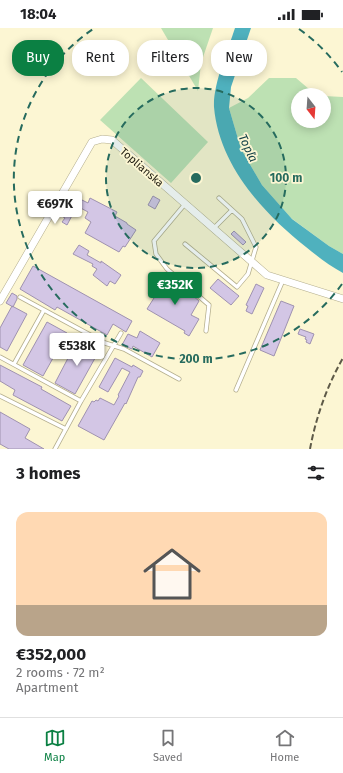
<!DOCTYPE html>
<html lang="en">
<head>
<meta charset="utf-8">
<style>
  body { margin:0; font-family:"Fira Sans",sans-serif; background:#f6f6f6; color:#202124; height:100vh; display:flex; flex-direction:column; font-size:15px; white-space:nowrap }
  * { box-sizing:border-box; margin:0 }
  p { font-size:13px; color:#757577 }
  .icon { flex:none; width:22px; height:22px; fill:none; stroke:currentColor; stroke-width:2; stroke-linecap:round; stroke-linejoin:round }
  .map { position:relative; height:421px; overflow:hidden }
  .side { display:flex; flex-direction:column; background:#fff; flex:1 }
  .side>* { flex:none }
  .hud { position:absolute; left:12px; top:12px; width:319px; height:36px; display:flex; gap:8px }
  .needle { width:26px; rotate:163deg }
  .fabs { position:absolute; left:291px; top:60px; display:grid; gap:8px }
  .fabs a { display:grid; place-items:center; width:40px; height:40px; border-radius:50%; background:#fff; box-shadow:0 2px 10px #0003; font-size:20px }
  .price { position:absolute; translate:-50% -34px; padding:0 9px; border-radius:4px; background:#fff; color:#222; font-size:13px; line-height:26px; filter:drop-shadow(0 1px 2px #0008) }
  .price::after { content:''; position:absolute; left:50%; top:24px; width:12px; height:9px; margin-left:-6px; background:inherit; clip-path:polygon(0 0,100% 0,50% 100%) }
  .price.on { background:#0b8043; color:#fff }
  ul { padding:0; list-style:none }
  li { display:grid; align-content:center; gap:8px; height:212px; padding:0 16px }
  li span { display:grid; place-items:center; height:124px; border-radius:12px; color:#555 }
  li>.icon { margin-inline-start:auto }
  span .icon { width:72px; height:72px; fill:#fffc; stroke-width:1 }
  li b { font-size:17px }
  h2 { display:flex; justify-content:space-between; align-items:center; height:48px; padding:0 16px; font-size:17px }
  .chip { padding:0 14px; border-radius:16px; background:#fff; box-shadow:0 2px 10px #0003; font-size:14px; line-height:36px }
  .chip.on { background:#0b8043; color:#fff }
  .status { display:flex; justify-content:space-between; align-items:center; height:28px; padding:0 20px; background:#fff; direction:ltr }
  .status svg { height:11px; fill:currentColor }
  .tabs { display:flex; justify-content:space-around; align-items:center; height:56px; border-top:1px solid #e0e0e0; background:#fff; font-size:11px; color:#757577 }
  .tabs a { display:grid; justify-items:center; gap:2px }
  .tabs .on { color:#0b8043 }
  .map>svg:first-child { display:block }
  .green { fill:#bde1b3 }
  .water { fill:#4fb1be }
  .building { fill:#d3c6e5; stroke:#9f92b0 }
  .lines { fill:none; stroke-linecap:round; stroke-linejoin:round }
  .service-casing { stroke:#b4ae8d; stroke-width:5 }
  .minor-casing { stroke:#b4ae8d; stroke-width:8 }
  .service { stroke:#fff; stroke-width:3.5 }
  .minor { stroke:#fff; stroke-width:7 }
  .rail { stroke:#5e5a48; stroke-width:2; stroke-dasharray:6 3; stroke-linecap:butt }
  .ring { fill:none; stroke:#266b5e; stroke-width:2; stroke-dasharray:7 5 }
  .labels { text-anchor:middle; stroke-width:3.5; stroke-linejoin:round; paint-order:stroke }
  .street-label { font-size:11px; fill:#292619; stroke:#fcf6d3 }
  .water-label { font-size:12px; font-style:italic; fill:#154248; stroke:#fcf6d3 }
  .centre { fill:#266b5e; stroke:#fcf6d3; stroke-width:2 }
  .ring-label { font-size:12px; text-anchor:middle; font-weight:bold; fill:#266b5e; stroke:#fcf6d3; stroke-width:3.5; stroke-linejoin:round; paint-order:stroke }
</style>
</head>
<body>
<div class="status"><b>18:04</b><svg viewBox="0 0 49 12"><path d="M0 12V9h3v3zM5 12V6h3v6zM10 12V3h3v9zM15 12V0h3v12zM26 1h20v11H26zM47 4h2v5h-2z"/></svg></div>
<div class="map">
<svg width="343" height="421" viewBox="0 0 343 421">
  <rect width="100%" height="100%" fill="#fcf6d3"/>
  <path class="green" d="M161 0H213L201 35 198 63Z
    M141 50 208 114 171 155 100 92Z
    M269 50H296L316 67H298V93H324V68L343 69V226L329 218 291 190 262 157 241 121 229 80 248 70Z"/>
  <path class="water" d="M235 0H251L231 59 229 80 241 121 262 157 292 191 329 218 343 226V245C330 238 317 228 306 219 263 185 219 137 214 79 213 56 228 22 235 0Z"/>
  <path class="building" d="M153 168 160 172 155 181 148 177Z
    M76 169 88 175 90 170 117 184 115 188 127 195V196L136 202 125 219 123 218 119 224 85 205 91 194 85 190 88 184 77 178 67 197 62 194 65 190 57 185 65 171 73 174Z
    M234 203 246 214 243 217 231 206Z
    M79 217 89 223 87 227 101 235V233L121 247 115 256 110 253 107 258 93 247 97 241 92 238 93 236 73 226Z
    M33 238 132 293 126 304 113 296 107 307 57 279 55 282 20 261Z
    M163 250 192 267 199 273 191 287 199 291 189 308 184 305 185 303 147 281 154 270 151 269Z
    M218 251 239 268 231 277 210 260Z
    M256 256 264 260 252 286 246 283 248 278 246 277Z
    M12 265 17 268V271L13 279 6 275Z
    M281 273 294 278 274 328 260 322Z
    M12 278 27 286 7 323 0 319V300Z
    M47 294 67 305 43 348 23 337Z
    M300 301 314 306 310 316 306 314 307 312 305 311 306 309 298 306Z
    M140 303 160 315 152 329 133 318 132 321 122 317 128 306 137 310Z
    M78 311 99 323 75 366 55 355Z
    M115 330 132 339 133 337 143 343 140 349H138L126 376 125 375 104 412 78 398 92 373 94 374 96 372 98 373 100 370 114 377 119 368 118 367 130 344 122 340 108 364 99 359Z
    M0 337 42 359 41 361 71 378 62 393 13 367 15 362 0 353Z
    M0 384 30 401 25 410 44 421H9L0 416Z"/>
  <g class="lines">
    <defs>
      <path id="service" d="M185 176 154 213 156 226 167 241 209 277 206 303
        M213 201 232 182
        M185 216 237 259 248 246 256 219 242 191 219 170
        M20 269 44 282
        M0 329 81 373 55 421
        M14 336 44 282 105 315 124 321 179 351
        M236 362 283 252
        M0 368 66 401
        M81 373 121 305"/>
      <path id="minor" d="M0 273 92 114 102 111 112 112 267 247 343 271"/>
    </defs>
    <use href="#service" class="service-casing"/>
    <use href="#minor" class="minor-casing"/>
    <use href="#service" class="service"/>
    <use href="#minor" class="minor"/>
    <path class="rail" d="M310 421C316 389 327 358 343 330"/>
  </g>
  <circle cx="196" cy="150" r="90" fill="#266b5e" fill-opacity=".12"/>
  <g class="ring">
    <circle cx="196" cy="150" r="90"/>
    <path d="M342 256A181 181 0 1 1 93 1M299 1A181 181 0 0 1 342 44"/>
  </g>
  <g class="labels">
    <g class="street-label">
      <text transform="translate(142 139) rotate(41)" y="4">Toplianska</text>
    </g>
    <g class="water-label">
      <text transform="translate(248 120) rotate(65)" y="4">Topľa</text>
    </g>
  </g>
  <circle cx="196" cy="150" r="6" class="centre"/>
  <g class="ring-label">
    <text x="286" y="154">100 m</text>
    <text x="196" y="335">200 m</text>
  </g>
</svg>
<div class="fabs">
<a><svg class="needle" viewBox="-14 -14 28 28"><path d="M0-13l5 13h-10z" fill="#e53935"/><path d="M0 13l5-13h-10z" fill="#757577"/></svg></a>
</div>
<b class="price" style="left:55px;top:197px">€697K</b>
<b class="price on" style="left:175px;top:278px">€352K</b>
<b class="price" style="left:77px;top:339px">€538K</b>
<div class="hud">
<a class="chip on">Buy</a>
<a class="chip">Rent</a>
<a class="chip">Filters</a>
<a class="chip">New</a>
</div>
</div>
<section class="side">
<h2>3 homes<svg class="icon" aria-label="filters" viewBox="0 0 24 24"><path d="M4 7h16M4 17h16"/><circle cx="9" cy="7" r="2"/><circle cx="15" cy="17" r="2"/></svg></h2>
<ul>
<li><span style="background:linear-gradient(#ffd9b3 75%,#b9a48a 0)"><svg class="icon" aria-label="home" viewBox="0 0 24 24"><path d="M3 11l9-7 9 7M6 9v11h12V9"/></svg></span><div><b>€352,000</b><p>2 rooms · 72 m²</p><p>Apartment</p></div></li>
</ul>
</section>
<nav class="tabs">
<a class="on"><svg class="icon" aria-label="map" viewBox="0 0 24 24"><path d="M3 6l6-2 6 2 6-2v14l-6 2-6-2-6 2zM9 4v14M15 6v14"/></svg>Map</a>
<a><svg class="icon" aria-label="saved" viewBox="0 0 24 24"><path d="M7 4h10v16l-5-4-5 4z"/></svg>Saved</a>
<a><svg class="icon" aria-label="home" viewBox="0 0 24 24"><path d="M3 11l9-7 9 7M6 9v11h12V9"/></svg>Home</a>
</nav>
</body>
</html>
